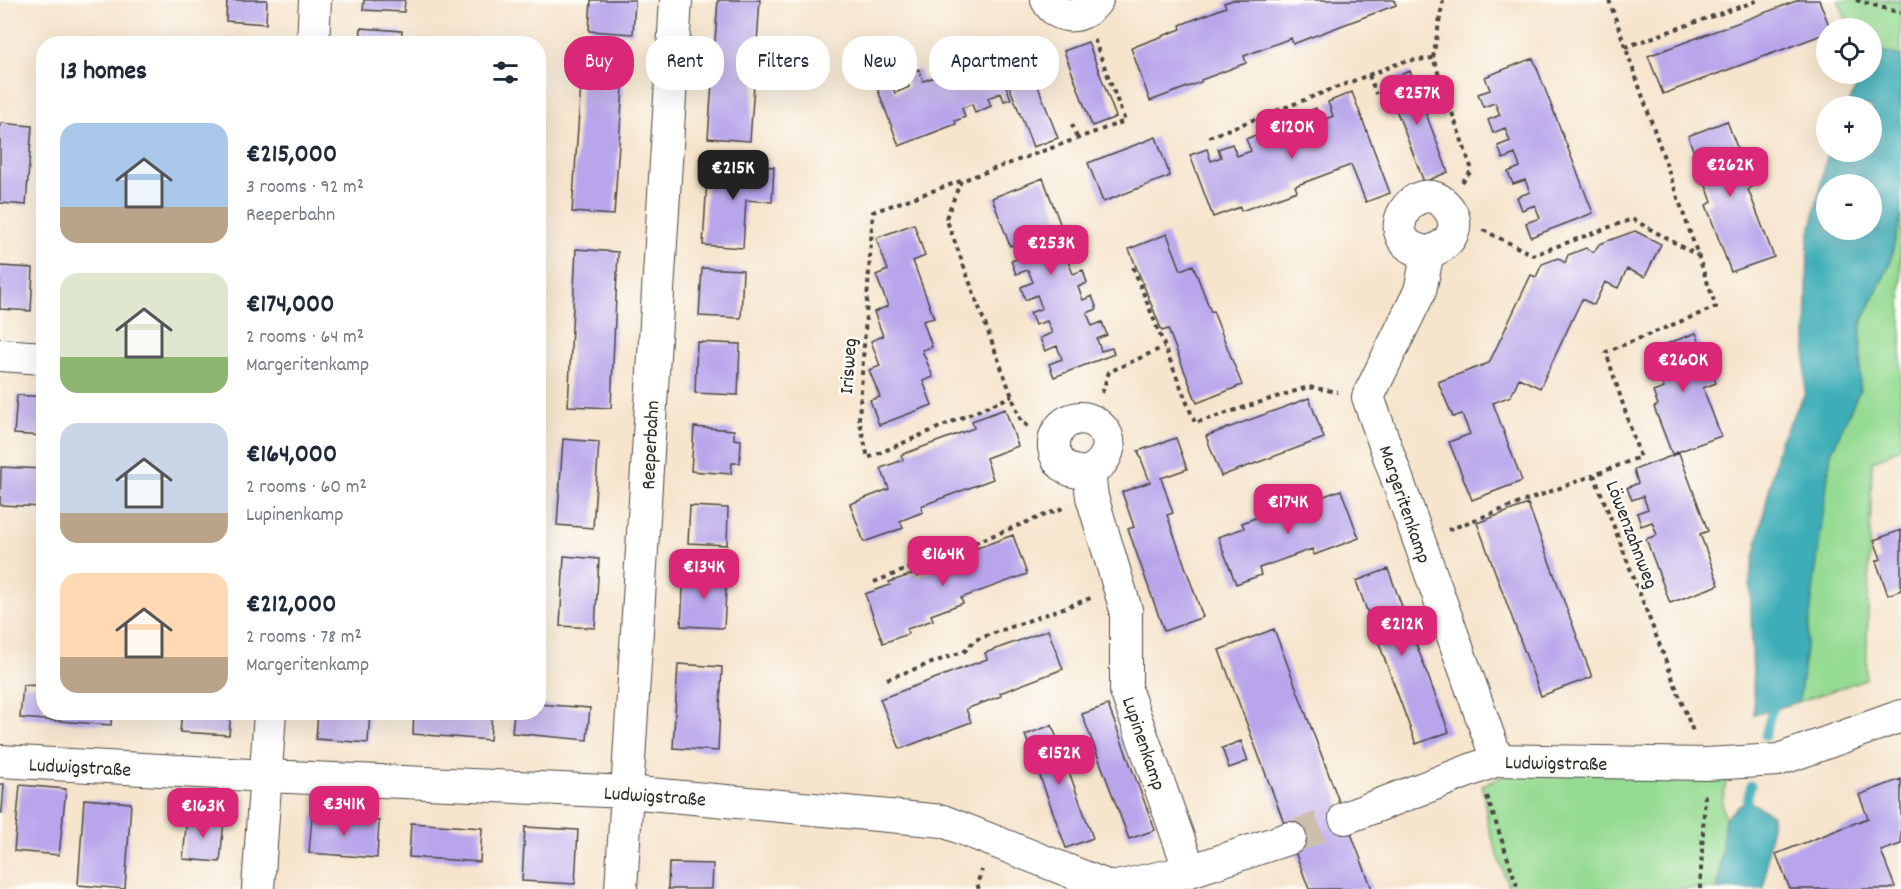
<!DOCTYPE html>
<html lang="en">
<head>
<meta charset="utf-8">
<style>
  body { margin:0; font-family:Dekko,sans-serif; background:#f6f6f7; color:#1f2937; height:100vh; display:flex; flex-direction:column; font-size:22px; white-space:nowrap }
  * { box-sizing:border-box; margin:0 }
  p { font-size:20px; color:#747a83 }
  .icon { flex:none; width:33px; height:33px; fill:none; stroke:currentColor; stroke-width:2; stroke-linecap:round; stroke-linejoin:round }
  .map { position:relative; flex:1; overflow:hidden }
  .side { position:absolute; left:36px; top:36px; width:510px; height:684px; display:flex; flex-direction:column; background:#fff; border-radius:24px; box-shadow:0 6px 24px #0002 }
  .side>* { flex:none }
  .hud { position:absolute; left:564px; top:36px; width:570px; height:54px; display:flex; gap:12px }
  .tools { position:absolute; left:1816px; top:18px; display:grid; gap:12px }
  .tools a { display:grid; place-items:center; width:66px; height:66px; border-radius:50%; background:#fff; box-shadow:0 6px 24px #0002; font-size:30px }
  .price { position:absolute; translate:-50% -51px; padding:0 14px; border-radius:12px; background:#db2777; color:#fff; font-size:20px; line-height:39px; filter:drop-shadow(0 2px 3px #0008) }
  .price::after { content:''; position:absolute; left:50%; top:36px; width:18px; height:14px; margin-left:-9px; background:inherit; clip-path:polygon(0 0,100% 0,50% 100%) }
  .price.selected { background:#222; color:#fff }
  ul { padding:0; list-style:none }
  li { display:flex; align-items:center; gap:18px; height:150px; padding:0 24px }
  li span { display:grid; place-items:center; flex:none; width:168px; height:120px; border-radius:18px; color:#555 }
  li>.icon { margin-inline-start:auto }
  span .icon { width:72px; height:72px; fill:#fffc; stroke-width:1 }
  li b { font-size:26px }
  h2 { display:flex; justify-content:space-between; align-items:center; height:72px; padding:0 24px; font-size:26px }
  .pill { padding:0 21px; border-radius:24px; background:#fff; box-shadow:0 6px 24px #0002; font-size:21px; line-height:54px }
  .pill.selected { background:#db2777; color:#fff }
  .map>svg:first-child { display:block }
  .green { fill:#96db93; stroke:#60835f; stroke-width:1.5 }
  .water { fill:#3cadb7; stroke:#346c71; stroke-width:1.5; fill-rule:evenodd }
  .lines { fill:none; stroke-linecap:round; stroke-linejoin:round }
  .stream { stroke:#3cadb7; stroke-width:9 }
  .building { fill:#b8a5eb }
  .street-tunnel { stroke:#cdbfac; stroke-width:32; stroke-dasharray:32 16; stroke-linecap:butt }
  .street-casing { stroke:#494743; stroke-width:34 }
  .path { stroke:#494743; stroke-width:4; stroke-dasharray:4.5 4.5; stroke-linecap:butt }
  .street { stroke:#fff; stroke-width:32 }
  .labels { text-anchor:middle; stroke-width:5; stroke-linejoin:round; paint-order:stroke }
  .street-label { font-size:20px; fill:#2b2b2b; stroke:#fdfcf7 }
</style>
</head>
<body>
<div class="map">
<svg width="1901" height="889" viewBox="0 0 1901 889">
  <rect width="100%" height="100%" fill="#fdfcf7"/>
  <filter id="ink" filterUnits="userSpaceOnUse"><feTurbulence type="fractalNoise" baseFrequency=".0167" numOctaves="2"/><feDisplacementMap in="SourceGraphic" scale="12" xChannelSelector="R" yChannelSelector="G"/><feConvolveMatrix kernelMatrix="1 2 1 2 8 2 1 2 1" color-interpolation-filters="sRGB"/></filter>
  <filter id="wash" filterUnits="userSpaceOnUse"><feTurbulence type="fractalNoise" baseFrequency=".008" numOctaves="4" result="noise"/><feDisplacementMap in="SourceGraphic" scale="24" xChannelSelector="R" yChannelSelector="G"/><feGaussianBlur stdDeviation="1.35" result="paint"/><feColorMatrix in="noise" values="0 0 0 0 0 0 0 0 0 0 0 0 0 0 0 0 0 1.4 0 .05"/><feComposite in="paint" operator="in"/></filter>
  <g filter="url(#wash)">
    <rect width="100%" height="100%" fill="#f6e4cc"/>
    <path class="green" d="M1838 0H1901V56L1872 48V28H1850Z
      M1901 215V447L1872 462 1866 679 1799 702 1808 593 1831 452 1860 389 1861 324 1889 266Z
      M1519 769 1728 774 1722 803 1725 818 1718 889H1509L1488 825 1482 785Z"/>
    <path class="water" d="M1872 48 1901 56V215L1889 266 1861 324 1860 389 1831 453 1799 702 1754 715 1750 577 1779 443 1805 393 1808 241 1828 152H1872V106H1848L1855 89 1856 74H1872ZM1827 184H1872V230H1827Z
      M1747 800 1772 815 1764 889H1718L1725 818Z"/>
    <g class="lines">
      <path class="stream" d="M1765 736 1772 710
        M1747 800 1751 785"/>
    </g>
    <g id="blocks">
      <path class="building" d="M227 0H267L266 24 226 21Z
        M364 0H405L404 12 363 10Z
        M591 0H635L633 34 589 31Z
        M718 0H760L750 141 708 138Z
        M1233 0H1394L1396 5 1293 44 1291 38 1244 56 1246 63 1201 80V82L1150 101 1131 48 1181 29 1180 25 1226 7 1224 3Z
        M1799 0H1819L1830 28H1827V33L1663 94 1648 56Z
        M361 28 402 31 401 44H360Z
        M1020 40 1058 138 1033 147 995 50Z
        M1088 42 1116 117 1092 126 1064 51Z
        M973 43 978 55 992 50 1011 99 1004 101 1001 93 988 98 991 106 975 113 972 104 962 108 965 117 955 121 956 124 899 146 876 85 890 80 895 93 909 87 905 75 919 69 923 81 938 76 931 59 945 54 950 65 964 60 959 48Z
        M583 56 625 59 614 215 572 212Z
        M1533 58 1593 213 1531 237 1526 223 1540 218 1535 205 1522 210 1517 197 1530 192 1525 180 1513 184 1508 172 1520 167 1515 154 1503 159 1498 146 1510 141 1505 128 1493 133 1488 120 1500 115 1495 103 1483 107 1478 94 1490 90 1485 77Z
        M1410 71 1448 172 1424 182 1385 81Z
        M1352 92 1390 193 1366 202 1351 165 1295 186 1297 191 1241 211 1240 207 1213 217 1190 155 1207 149 1211 161 1221 157 1218 149 1232 144 1237 156 1251 151 1246 139 1260 133 1265 146 1279 141 1272 124 1286 119 1291 132 1304 127 1299 115 1316 108 1321 121 1333 116 1328 102Z
        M1727 121 1752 187 1748 189 1774 257 1731 272 1706 205 1712 202 1688 136Z
        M0 123 32 126 26 205 0 203Z
        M1156 137 1170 176 1103 202 1088 163Z
        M708 163 774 167 772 202 746 200 743 248 703 245Z
        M1043 178 1061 226 1065 224 1068 232 1059 235 1064 248 1073 245 1078 257 1068 261 1073 274 1083 270 1087 283 1078 287 1083 300 1092 296 1097 309 1087 313 1092 326 1102 322 1107 335 1097 339 1101 351 1112 348 1114 354 1054 377 1049 364 1062 359 1057 346 1045 351 1040 338 1052 333 1047 321 1035 325 1030 313 1042 308 1037 295 1025 300 1021 287 1033 282 1028 270 1016 274 1011 261 1023 257 1017 243 1010 246 992 198Z
        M914 224 925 256 913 261 934 318 923 321 932 347 922 350 933 377 923 381 932 405 879 425 870 400 880 397 869 370 880 366 871 341 883 336 874 312 888 306 876 275 888 270 876 238Z
        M1635 231 1661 244 1645 277 1627 269 1618 288 1605 282 1594 305 1582 299 1540 388 1519 378 1511 396 1493 403 1522 481 1472 500 1449 442 1470 434 1462 414 1453 417 1438 382 1489 363 1531 275 1536 277 1542 264 1558 258 1565 263 1568 255 1586 248 1594 252 1599 244Z
        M1167 234 1181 270 1193 265 1211 312 1213 311 1242 385 1197 403 1168 329 1162 331 1129 249Z
        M576 249 618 252 611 408 568 406Z
        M0 266 33 268 31 311 0 309Z
        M702 268 743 270 741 318 699 316Z
        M1696 333 1716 383 1703 388 1721 436 1672 454 1654 407 1658 405 1653 392 1664 388 1659 376 1648 380 1644 367 1655 362 1650 350Z
        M697 342 740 344 738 395 695 393Z
        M17 395 44 397V436L14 434Z
        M1309 398 1324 438 1221 476 1206 436Z
        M1005 409 1018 446 986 458 993 479 921 506 923 512 900 521 903 528 864 542 850 504 889 489 881 468 903 460 901 455 974 428 972 421Z
        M694 427 734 430V439L741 440 740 463H732L731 474 691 471Z
        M1176 438 1187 469 1161 478 1173 513 1167 515 1203 617 1164 631 1128 529 1134 527 1122 492 1150 482 1138 451Z
        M563 439 599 442 593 528 557 525Z
        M1679 453 1708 531 1700 534 1719 585 1670 603 1646 539 1657 535 1652 522 1641 526 1637 513 1648 509 1643 496 1632 500 1627 488 1638 483 1634 470Z
        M1 467 44 469V507L0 505Z
        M1341 490 1359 538 1314 555 1312 549 1259 568 1261 575 1236 584 1218 537 1244 528 1242 523 1295 503 1296 506Z
        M1528 504 1592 677 1541 696 1477 523Z
        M690 506 728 508 727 545 688 543Z
        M1901 530V590L1888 595 1876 561 1881 559 1874 540Z
        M1013 535 1027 574 961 598 963 603 931 615 933 620 907 629 908 634 883 643 865 594 890 585 889 582 916 573 917 577 950 565 947 559Z
        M564 556 599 559 595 628 560 626Z
        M1388 569 1449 732 1416 744 1356 581Z
        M684 571 727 573 724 628 681 626Z
        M1274 629 1372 889H1309L1219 650Z
        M1048 630 1063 669 1000 693 1001 696 966 709 971 722 900 749 880 699 987 659 985 653Z
        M678 664 722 667 718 751 673 748Z
        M23 685 44 686V712H112L111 725 20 718Z
        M538 704 590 708 587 740 512 733 514 712H538Z
        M1108 705 1155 830 1129 839 1082 714Z
        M182 712H231L229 735 180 732Z
        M318 712H370L368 743 316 739Z
        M414 712H492L490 740 413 734Z
        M1052 725 1093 838 1066 848 1025 735Z
        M1241 741 1248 761 1229 768 1222 748Z
        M1901 779V844L1881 851 1895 887 1889 889H1790L1776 854 1868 818 1859 795Z
        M0 784H4L2 813H0Z
        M20 785 66 789 59 855 14 851Z
        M84 799 131 803 125 889 78 885Z
        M187 816 224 820 220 862 183 859Z
        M312 816 379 821 377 858 309 853Z
        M411 823 482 828 480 862 409 857Z
        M525 827 578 830 575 884 522 881Z
        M669 863 713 864 712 889H668Z"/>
    </g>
  </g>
  <g filter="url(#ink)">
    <use href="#blocks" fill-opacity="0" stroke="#494743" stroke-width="1.5"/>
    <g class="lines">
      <path class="street-tunnel" d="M1290 838 1345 818"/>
      <defs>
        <path id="street" d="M1047 0C1059 22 1084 19 1097 0
          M313 44 315 0
          M1428 252C1368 244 1417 168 1448 208 1463 227 1449 247 1428 252L1420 291 1368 397 1497 760
          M0 355 44 358
          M1089 472C1046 477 1042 422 1080 418 1086 418 1092 420 1097 424 1117 439 1109 461 1089 472L1092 497 1126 610V691L1190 871
          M0 761 266 776 628 792 943 821 1112 888 1190 871 1290 838
          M1345 818 1497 760 1706 764 1778 760 1901 716
          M258 889 270 712
          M621 889 676 0"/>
      </defs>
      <use href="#street" class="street-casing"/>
      <path class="path" d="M1443 0 1433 58 1472 170 1462 182
        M1609 0 1716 307 1606 352 1640 457 1594 475 1694 734
        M1856 0 1901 13
        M1625 47 1759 0
        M1369 75 1376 94
        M1072 124 1077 138
        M1209 137 1402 62 1433 58
        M961 181 873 212 859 419 868 458 1012 396
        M1483 230 1533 255 1632 219 1697 255
        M1133 267 1195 423 1308 387 1338 392
        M1102 393 1109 372 1164 347
        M1028 426 1021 421 946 218 961 181 1125 121 1094 39
        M1448 530 1594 475
        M874 582 1063 508
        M887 679 965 651 975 640 1091 598
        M1487 796 1518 889
        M979 889 977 884 982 870
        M1700 889 1705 793"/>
      <use href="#street" class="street"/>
    </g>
  </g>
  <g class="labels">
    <g class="street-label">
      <text transform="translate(847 366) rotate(-86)" y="7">Irisweg</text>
      <text transform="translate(649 445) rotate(-87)" y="7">Reeperbahn</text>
      <text transform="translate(1406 504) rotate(71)" y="7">Margeritenkamp</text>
      <text transform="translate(1633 534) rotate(69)" y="7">Löwenzahnweg</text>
      <text transform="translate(1145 743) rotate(71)" y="7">Lupinenkamp</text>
      <text transform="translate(1556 762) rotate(1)" y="7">Ludwigstraße</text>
      <text transform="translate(80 766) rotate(3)" y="7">Ludwigstraße</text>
      <text transform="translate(655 795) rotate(4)" y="7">Ludwigstraße</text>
    </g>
  </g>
</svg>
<div class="tools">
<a><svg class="icon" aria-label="locate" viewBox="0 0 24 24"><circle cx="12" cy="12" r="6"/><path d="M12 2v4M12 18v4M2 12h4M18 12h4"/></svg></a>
<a>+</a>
<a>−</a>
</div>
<b class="price" style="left:1417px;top:126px">€257K</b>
<b class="price" style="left:1292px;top:160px">€120K</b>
<b class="price" style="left:1730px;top:198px">€262K</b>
<b class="price selected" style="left:733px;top:201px">€215K</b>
<b class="price" style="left:1051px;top:276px">€253K</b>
<b class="price" style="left:1683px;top:393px">€260K</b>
<b class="price" style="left:1288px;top:535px">€174K</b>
<b class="price" style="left:943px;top:587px">€164K</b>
<b class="price" style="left:704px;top:600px">€134K</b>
<b class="price" style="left:1402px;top:657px">€212K</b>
<b class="price" style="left:1059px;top:786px">€152K</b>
<b class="price" style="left:344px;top:837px">€341K</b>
<b class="price" style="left:203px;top:839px">€163K</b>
<div class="hud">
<a class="pill selected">Buy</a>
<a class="pill">Rent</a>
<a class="pill">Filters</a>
<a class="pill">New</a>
<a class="pill">Apartment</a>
</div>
<section class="side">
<h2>13 homes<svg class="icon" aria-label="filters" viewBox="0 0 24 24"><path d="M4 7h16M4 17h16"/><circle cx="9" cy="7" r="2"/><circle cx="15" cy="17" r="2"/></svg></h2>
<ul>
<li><span style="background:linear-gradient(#a9c7e8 70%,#b9a48a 0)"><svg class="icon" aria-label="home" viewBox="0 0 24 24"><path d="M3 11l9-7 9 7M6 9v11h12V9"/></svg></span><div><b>€215,000</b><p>3 rooms · 92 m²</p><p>Reeperbahn</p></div></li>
<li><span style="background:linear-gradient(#dfe7d0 70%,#8fb573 0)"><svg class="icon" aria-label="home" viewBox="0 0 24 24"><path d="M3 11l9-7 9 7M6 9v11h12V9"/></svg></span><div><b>€174,000</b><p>2 rooms · 64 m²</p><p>Margeritenkamp</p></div></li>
<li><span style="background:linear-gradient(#c9d6e8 75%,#b9a48a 0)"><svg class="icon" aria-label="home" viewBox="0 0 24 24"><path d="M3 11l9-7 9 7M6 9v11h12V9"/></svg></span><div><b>€164,000</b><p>2 rooms · 60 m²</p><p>Lupinenkamp</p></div></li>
<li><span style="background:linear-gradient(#ffd9b3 70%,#b9a48a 0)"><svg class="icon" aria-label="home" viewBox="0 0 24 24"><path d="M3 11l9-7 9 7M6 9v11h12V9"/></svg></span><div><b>€212,000</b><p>2 rooms · 78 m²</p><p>Margeritenkamp</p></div></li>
</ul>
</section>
</div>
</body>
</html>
